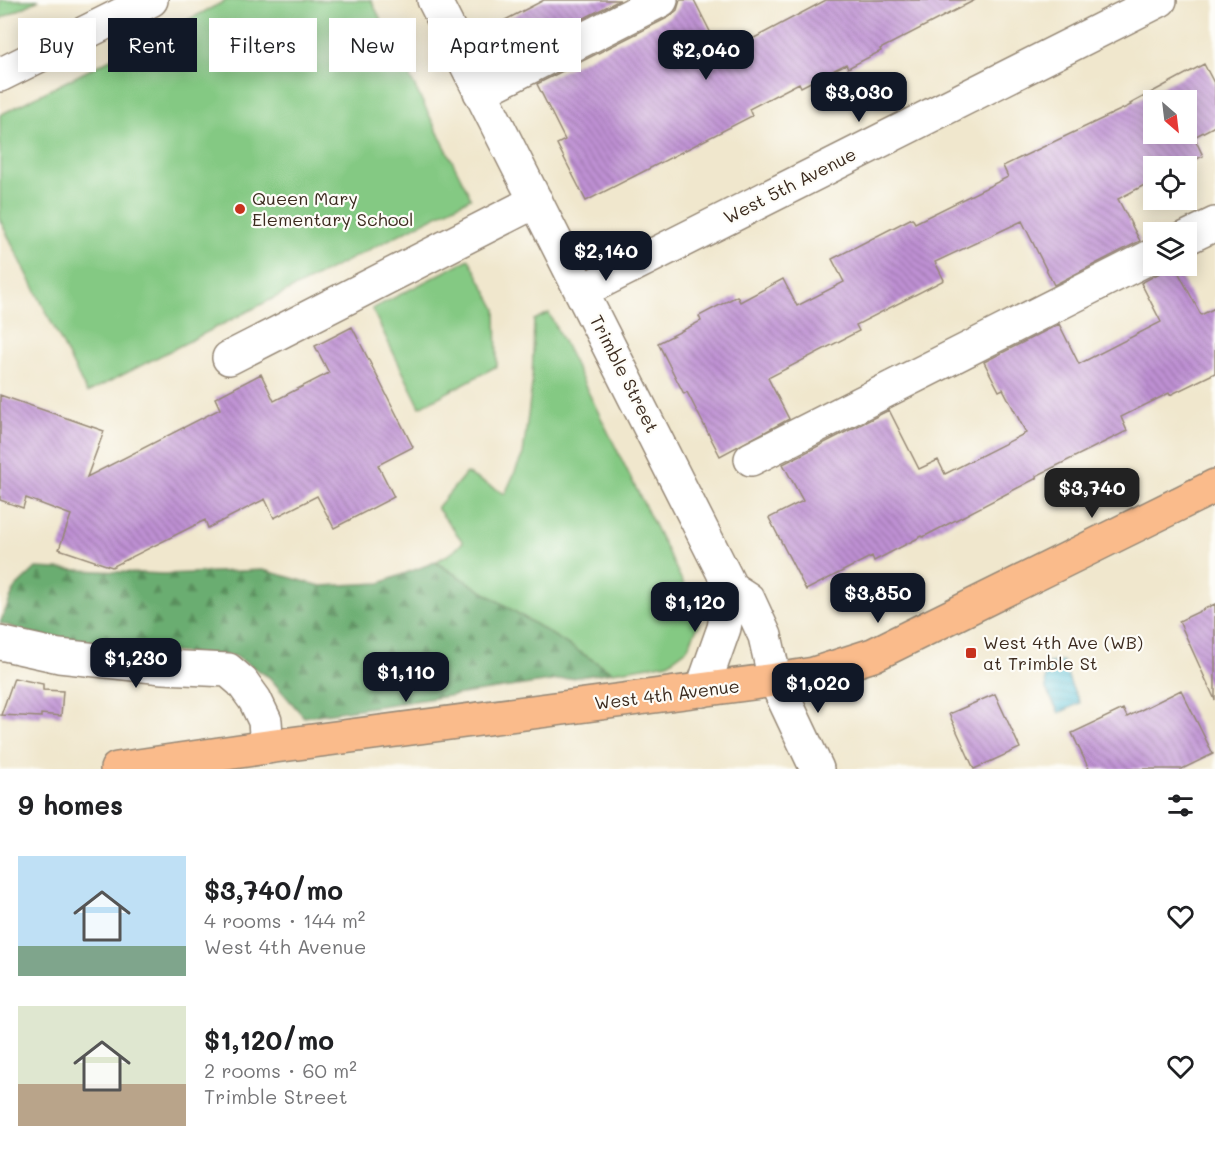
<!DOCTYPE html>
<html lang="en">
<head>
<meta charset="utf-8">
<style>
  body { margin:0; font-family:Mali,sans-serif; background:#f6f6f6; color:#202124; height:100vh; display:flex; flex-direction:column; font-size:22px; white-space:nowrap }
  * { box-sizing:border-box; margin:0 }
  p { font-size:20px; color:#757577 }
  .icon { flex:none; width:33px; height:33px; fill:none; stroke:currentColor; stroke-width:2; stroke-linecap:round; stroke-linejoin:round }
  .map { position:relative; height:769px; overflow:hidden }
  .sheet { display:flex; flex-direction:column; background:#fff; flex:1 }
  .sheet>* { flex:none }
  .guide { position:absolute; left:18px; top:18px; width:600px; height:54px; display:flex; gap:12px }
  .needle { width:39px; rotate:152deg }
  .buttons { position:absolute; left:1143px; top:90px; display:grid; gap:12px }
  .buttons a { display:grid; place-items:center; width:54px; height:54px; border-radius:0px; background:#fff; box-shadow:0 3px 15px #0003; font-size:30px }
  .price { position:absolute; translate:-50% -51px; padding:0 14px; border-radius:12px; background:#111827; color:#fff; font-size:20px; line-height:39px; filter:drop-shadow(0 2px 3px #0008) }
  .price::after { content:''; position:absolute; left:50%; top:36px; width:18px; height:14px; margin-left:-9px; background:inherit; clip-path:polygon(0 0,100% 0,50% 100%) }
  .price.current { background:#222; color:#fff }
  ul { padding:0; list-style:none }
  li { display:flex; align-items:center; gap:18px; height:150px; padding:0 18px }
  li span { display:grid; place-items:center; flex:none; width:168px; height:120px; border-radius:0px; color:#555 }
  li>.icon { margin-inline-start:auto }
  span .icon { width:72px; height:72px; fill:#fffc; stroke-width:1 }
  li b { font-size:26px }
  h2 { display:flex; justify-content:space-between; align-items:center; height:72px; padding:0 18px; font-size:26px }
  .chip { padding:0 21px; border-radius:0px; background:#fff; box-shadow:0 3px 15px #0003; font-size:21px; line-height:54px }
  .chip.current { background:#111827; color:#fff }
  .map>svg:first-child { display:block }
  .green { fill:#84c983; stroke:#607a50; stroke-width:1.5 }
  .forest { fill:url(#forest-firs); stroke:#536c48; stroke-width:1.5 }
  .water { fill:url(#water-rules); stroke:#4d787d; stroke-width:1.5 }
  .building { fill:url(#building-back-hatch); fill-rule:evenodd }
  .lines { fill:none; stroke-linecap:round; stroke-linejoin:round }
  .minor-casing { stroke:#968876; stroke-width:36 }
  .major-casing { stroke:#968876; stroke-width:36 }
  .minor { stroke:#fff; stroke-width:33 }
  .major { stroke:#fabb8b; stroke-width:33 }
  .poi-dot { fill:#c8321e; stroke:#fdfcf7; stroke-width:2 }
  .labels { text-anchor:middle; stroke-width:4.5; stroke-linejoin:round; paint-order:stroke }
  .street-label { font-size:18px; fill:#3b2a1e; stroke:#fdfcf7 }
  .poi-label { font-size:18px; fill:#3b2a1e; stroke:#fdfcf7; text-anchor:start }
</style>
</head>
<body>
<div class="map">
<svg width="1215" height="769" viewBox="0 0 1215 769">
  <defs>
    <pattern id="forest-firs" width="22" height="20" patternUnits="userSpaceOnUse" patternTransform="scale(1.5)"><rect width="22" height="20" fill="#6bad71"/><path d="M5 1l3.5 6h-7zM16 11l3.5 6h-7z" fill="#598d5c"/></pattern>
    <pattern id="water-rules" width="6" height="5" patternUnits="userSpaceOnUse" patternTransform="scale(1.5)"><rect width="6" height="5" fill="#5fc5dc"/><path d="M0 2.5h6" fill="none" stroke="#53a9bc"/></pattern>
    <pattern id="building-back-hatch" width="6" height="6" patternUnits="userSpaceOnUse" patternTransform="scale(1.5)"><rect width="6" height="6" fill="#be90d3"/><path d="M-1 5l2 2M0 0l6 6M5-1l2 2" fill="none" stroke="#9c76ab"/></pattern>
  </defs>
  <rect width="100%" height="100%" fill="#fdfcf7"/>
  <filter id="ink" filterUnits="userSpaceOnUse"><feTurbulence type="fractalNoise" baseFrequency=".0167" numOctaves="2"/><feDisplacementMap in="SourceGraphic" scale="12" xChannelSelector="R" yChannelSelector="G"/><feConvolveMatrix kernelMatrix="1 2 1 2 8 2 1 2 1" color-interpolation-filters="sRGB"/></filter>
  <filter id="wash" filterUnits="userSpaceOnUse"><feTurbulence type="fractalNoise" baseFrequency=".008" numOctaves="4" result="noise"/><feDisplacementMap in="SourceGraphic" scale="24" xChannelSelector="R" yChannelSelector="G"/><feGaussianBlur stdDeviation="1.35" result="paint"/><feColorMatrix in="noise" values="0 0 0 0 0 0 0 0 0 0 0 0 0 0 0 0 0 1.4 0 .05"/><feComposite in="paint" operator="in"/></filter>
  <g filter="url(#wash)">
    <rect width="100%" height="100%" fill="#f0e7cd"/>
    <path class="green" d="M0 0H39L0 19Z
      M227 0H371L471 198 87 393 0 220V115Z
      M469 259 496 309 497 366 420 407 372 309Z
      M549 313 693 603 699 624 687 649 668 663 612 672 435 562 453 552 463 542 437 508 466 473 505 494 523 454 532 384 534 320Z"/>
    <path class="forest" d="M435 562 612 672 304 717 269 677 235 656 121 649 39 636 0 623 15 588 36 568 164 574 263 570 321 586 380 583Z"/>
    <path class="water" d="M1063 661 1070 683 1080 703 1059 713 1046 689 1044 664Z"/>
    <g id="blocks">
      <path class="building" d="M544 0H620L521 50 505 20Z
        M680 0H694L722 55 826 0H975L880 49 881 51 848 68 846 64 801 87 799 83 749 109 752 116 586 201 557 144 565 140 537 84 669 17 677 10Z
        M1204 64 1215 85V126L1194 137 1203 156 1183 166H1154V180L1118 199 1140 241 1054 285 1022 221 935 262 944 280 856 325 859 331 768 378 789 419 720 456 687 392 684 394 658 343 701 321 699 316 737 296 740 302 783 279 797 306 844 282 832 259 912 218 915 223 1008 177 1003 166 1131 105 1130 104ZM1154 100H1186V134H1154Z
        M1169 266H1175L1201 315 1215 308V373L1170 395 1169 393 1121 417 1127 431 1036 476 1037 478 923 537 922 536 874 561 872 556 806 590 769 518 803 501 783 464 889 410 919 469 938 460 945 474 1026 433 1003 389 999 391 984 362 1059 324 1079 364 1161 322 1141 283 1162 272Z
        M352 327 413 447 378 465 394 497 334 528 317 496 274 518 265 499 208 528 205 520 112 567 59 549 71 515 26 498 23 508 0 500V395L104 431 87 477 220 409 215 398 261 374 274 401 329 373 315 346Z
        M1215 604V700L1179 621Z
        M14 678 43 684V690L63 691 61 716 41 714V717L1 715Z
        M1181 690 1213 754 1182 769H1089L1072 733 1123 709 1127 717Z
        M995 694 1020 748 974 769 949 714Z"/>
    </g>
  </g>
  <g filter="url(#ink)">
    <use href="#blocks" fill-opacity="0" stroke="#968876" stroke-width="1.5"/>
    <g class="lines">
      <defs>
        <path id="minor" d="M434 0 731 588 748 599 765 636 775 680 817 769
          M0 75 151 0
          M480 92 661 0
          M1186 238 1215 224
          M582 291 1160 0
          M229 358 536 201
          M751 459 1154 255
          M0 643 59 656 163 667 228 670 242 682 255 700 265 721 267 747
          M702 690 724 628 731 588"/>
        <path id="major" d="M117 769 267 747 775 680 814 674 873 655 1215 486"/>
      </defs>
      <use href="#minor" class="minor-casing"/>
      <use href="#major" class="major-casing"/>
      <use href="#minor" class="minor"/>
      <use href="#major" class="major"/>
    </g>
  </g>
  <g class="poi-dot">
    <circle cx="240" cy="209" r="6"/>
    <rect x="965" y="647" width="12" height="12" rx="3"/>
  </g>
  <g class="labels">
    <g class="street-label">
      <text transform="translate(790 186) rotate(-27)" y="6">West 5th Avenue</text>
      <text transform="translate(624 374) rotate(63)" y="6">Trimble Street</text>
      <text transform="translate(667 695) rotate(-7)" y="6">West 4th Avenue</text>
    </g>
    <g class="poi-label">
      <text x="252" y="205">Queen Mary<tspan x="252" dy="21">Elementary School</tspan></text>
      <text x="983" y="649">West 4th Ave (WB)<tspan x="983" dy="21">at Trimble St</tspan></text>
    </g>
  </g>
</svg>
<div class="buttons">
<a><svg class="needle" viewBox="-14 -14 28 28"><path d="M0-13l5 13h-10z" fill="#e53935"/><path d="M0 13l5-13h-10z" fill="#757577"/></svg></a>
<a><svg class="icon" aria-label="locate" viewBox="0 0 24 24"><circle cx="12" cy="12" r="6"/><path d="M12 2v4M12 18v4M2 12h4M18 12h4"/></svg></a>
<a><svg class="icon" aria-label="layers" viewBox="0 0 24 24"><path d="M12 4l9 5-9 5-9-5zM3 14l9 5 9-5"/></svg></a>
</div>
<b class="price" style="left:706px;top:81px">$2,040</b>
<b class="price" style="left:859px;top:123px">$3,030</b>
<b class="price" style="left:606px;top:282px">$2,140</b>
<b class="price current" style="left:1092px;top:519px">$3,740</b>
<b class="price" style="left:878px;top:624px">$3,850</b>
<b class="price" style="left:695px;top:633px">$1,120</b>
<b class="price" style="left:136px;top:689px">$1,230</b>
<b class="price" style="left:406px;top:703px">$1,110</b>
<b class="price" style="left:818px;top:714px">$1,020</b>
<div class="guide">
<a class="chip">Buy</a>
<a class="chip current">Rent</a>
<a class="chip">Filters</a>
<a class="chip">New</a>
<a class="chip">Apartment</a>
</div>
</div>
<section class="sheet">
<h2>9 homes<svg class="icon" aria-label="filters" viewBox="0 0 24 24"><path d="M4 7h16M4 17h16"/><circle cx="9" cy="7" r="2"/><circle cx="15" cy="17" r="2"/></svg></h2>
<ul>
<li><span style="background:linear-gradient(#bfe0f5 75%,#7fa58c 0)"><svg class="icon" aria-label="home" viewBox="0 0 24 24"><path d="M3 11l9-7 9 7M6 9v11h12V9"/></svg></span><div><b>$3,740/mo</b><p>4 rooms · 144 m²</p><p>West 4th Avenue</p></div><svg class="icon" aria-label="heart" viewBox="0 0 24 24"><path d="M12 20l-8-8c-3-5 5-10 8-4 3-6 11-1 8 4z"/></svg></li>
<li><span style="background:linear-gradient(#dfe7d0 65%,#b9a48a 0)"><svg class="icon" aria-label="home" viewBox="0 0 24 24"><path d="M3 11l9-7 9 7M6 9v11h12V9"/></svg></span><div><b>$1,120/mo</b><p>2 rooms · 60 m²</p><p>Trimble Street</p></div><svg class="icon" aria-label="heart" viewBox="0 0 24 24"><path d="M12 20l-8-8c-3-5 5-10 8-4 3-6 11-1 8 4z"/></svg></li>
</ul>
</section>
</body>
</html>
